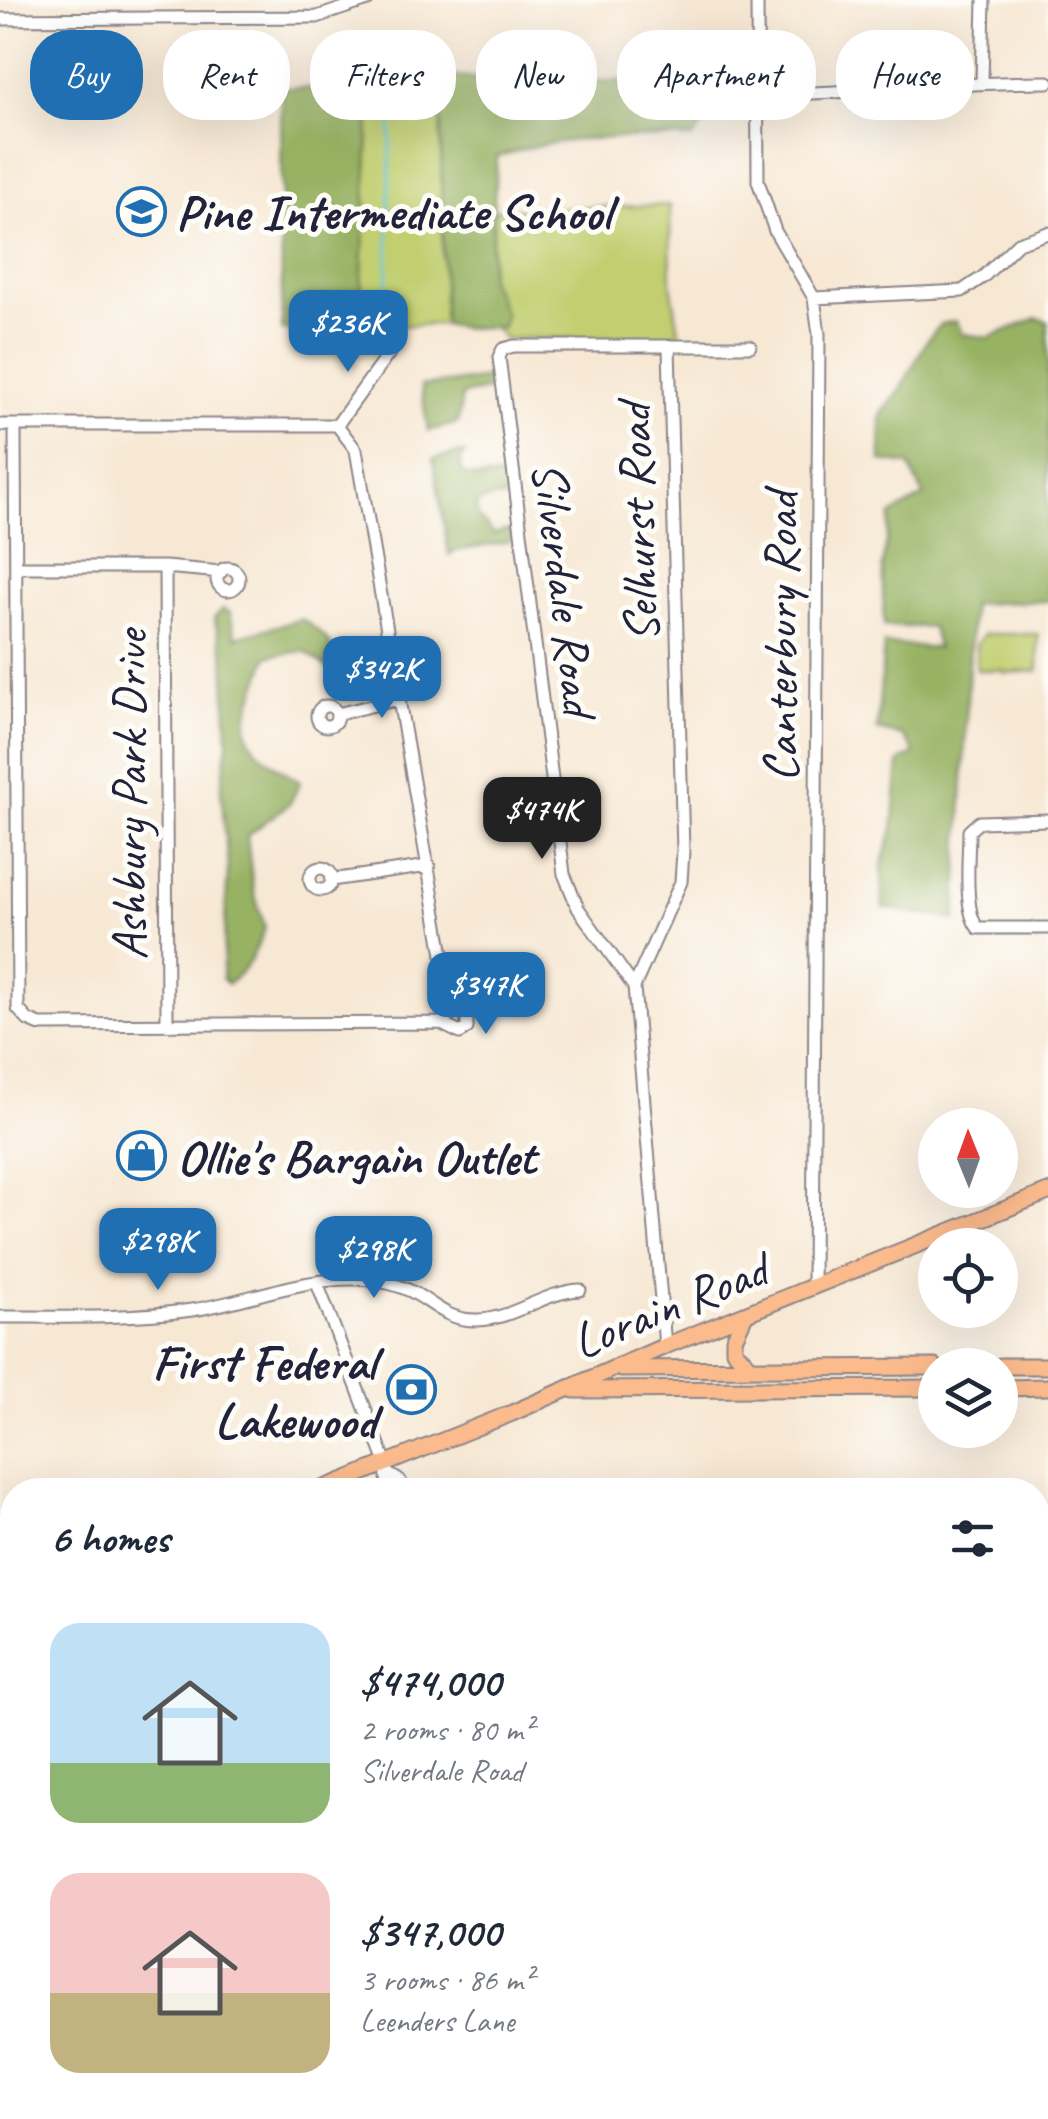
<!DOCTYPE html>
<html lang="en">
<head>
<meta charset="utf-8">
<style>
  body { margin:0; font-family:Caveat,sans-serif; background:#f6f6f7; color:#1f2937; height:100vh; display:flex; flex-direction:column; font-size:38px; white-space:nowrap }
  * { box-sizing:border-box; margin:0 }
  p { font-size:32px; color:#747a83 }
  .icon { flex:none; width:55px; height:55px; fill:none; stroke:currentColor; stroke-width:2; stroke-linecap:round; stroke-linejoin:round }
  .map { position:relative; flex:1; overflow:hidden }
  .sheet { position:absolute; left:0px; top:1478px; width:1050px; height:642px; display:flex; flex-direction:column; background:#fff; border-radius:40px 40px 0 0; box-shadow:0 10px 40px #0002 }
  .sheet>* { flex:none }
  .hud { position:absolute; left:30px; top:30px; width:990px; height:90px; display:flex; gap:20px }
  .needle { width:65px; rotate:359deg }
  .tools { position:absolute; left:918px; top:1108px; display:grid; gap:20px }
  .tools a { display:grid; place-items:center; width:100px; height:100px; border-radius:50%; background:#fff; box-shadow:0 10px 40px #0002; font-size:50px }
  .price { position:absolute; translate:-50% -85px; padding:0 22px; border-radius:20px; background:#1f6fb2; color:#fff; font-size:32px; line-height:65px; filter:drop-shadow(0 2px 5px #0008) }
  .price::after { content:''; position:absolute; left:50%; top:60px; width:30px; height:22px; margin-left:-15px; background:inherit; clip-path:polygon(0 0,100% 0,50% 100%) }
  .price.current { background:#222; color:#fff }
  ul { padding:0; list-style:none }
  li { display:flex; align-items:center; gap:30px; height:250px; padding:0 50px }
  li span { display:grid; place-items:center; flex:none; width:280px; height:200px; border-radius:30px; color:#555 }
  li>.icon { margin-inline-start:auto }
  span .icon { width:120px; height:120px; fill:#fffc; stroke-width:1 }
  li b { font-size:42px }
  h2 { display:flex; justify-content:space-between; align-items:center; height:120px; padding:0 50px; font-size:42px }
  .tag { padding:0 35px; border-radius:40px; background:#fff; box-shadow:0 10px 40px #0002; font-size:35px; line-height:90px }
  .tag.current { background:#1f6fb2; color:#fff }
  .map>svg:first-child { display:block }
  .green { fill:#c1cf71; stroke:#727856; stroke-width:2.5 }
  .forest { fill:#98b263; stroke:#5d6a4f; stroke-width:2.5 }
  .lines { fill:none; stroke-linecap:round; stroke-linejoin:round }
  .stream { stroke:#62c7e0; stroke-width:2.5 }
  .minor-casing { stroke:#8c8588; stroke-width:15 }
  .major-casing { stroke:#8c8588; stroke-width:19 }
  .minor { stroke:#fff; stroke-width:11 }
  .major { stroke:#fbbb8d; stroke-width:15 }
  .labels { text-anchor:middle; stroke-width:10; stroke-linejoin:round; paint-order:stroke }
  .poi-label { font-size:50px; font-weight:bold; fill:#22223b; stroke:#fdfcf7; text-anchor:start }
  .street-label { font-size:50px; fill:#22223b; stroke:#fdfcf7 }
</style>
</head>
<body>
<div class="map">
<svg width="1048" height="2119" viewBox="0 0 1048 2119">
  <rect width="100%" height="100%" fill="#fdfcf7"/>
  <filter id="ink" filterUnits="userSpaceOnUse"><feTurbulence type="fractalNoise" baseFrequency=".01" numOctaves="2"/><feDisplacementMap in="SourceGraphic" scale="20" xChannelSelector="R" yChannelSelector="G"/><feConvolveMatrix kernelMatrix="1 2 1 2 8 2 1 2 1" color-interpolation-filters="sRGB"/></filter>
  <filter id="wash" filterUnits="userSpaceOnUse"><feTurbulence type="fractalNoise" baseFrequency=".0048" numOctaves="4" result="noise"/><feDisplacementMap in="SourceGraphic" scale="40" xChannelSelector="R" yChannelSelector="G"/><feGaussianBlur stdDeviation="2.25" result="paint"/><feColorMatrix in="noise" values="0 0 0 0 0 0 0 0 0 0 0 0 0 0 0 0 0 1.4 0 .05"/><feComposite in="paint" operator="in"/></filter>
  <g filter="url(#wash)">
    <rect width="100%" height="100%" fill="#f7e8d4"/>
    <path class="green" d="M371 88 440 89 444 324 359 327Z
      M670 205 671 284 680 337 504 339 494 327H502L489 279 495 210Z
      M985 634H1038V671L1003 673V670H977L976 644Z"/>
    <path class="forest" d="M447 76 522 82 630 81 677 103 703 125 693 138C625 137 562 134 497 157L489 279 505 314 502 327 463 328 444 324 440 89Z
      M281 88H371L359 332 282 330Z
      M1037 318 1048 322V601L972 604 956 920 883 908 882 866 893 830 899 762 915 753 903 736 877 730 884 644 937 648 932 627 884 626 882 567 891 515 924 496 909 465 881 461V415L898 393 928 339 941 324 956 321 963 334 988 338Z
      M487 378 493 380 495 388 462 395 458 423 428 431 421 386Z
      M458 453 465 454 460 459 461 472C480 483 488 473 507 479L504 499 495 497 477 503V516L494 534 506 530 513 533 510 542 455 551 449 555 433 459Z
      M223 609 230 613 236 637 302 619C330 638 333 643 339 676L304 651 268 656C243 729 227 737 300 782L290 803 247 836 253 889 265 928C256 950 248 971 227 984L222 979 228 866 221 791 228 743 224 655 214 618Z
      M229 2108H335L334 2119H232Z"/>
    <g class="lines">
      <path class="stream" d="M386 328 392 99"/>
    </g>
  </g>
  <g filter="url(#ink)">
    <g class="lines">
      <defs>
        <path id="minor" d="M757 0 758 181 775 231 814 298 819 334 813 1288
          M0 19 317 17 368 0
          M982 82 984 0
          M759 95C855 93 951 82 1048 82
          M814 298 962 291 983 277 1018 243 1048 233
          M0 425H337
          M15 425 18 1009 28 1020 40 1025 440 1023 453 1013 356 450 337 425
          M337 425 392 349
          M18 567H165L221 572
          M165 567 167 1022
          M217 579a11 11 0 1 1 22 0a11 11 0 1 1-22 0Z
          M317 716a10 10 0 1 1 20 0a10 10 0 1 1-20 0Z
          M337 714 399 699
          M1048 820 979 822 969 831C969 855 963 911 978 928H1048
          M310 879a11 11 0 1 1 22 0a11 11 0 1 1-22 0Z
          M331 880 429 866
          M634 987 681 882 683 851 669 347
          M440 1023 460 1033 467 1028V1017L452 1009
          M317 1283 386 1463 388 1490
          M0 1317C64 1317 128 1319 192 1310 246 1302 302 1277 357 1279 377 1280 399 1284 416 1294 438 1307 450 1321 478 1320 514 1319 543 1292 580 1290
          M665 1346 634 987 578 908 564 874 499 357 503 349 514 346H750
          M390 1475 400 1481 405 1490
          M1038 1519 1048 1517
          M1038 2092 1048 2089
          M684 2108 734 2119
          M744 2108 784 2119
          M3 2119 6 1696
          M123 2119V2108
          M931 2119 989 2108
          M999 2119 1037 2108"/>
        <path id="major" d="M745 1315 734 1339V1350L751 1368
          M1000 1366H1048
          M621 1369 935 1367
          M1000 1388 1048 1387
          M574 1390 935 1388
          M320 1490 512 1413 665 1346 1048 1192
          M0 1631 12 1623"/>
      </defs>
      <use href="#minor" class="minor-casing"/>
      <use href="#major" class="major-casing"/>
      <use href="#minor" class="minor"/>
      <use href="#major" class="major"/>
    </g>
  </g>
  <defs>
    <symbol id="school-ring" viewBox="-11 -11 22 22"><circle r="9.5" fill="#fdfcf7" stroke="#1f6fb2" stroke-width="1.5"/><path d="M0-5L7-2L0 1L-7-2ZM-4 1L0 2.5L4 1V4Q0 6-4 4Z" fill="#1f6fb2"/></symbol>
    <symbol id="shop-ring" viewBox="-11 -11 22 22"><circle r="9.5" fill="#fdfcf7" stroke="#1f6fb2" stroke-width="1.5"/><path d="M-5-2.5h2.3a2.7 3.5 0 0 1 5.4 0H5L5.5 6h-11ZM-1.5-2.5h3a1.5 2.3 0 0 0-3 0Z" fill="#1f6fb2"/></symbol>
    <symbol id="bank-ring" viewBox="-11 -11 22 22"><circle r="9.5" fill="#fdfcf7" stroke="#1f6fb2" stroke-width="1.5"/><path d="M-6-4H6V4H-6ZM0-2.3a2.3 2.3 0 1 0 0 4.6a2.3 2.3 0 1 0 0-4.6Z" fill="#1f6fb2"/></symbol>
  </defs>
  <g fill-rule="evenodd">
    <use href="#school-ring" x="114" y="184" width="55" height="55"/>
    <use href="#shop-ring" x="114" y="1128" width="55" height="55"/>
    <use href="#bank-ring" x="384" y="1362" width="55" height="55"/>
  </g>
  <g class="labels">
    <g class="poi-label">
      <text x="176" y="229">Pine Intermediate School</text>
      <text x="177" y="1174">Ollie's Bargain Outlet</text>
      <text x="376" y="1379" text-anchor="end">First Federal<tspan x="376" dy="58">Lakewood</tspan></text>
    </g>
    <g class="street-label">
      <text transform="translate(636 523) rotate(-92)" y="18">Selhurst Road</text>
      <text transform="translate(566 588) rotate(83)" y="18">Silverdale Road</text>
      <text transform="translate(779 637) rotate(-90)" y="18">Canterbury Road</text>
      <text transform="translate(128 795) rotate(-90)" y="18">Ashbury Park Drive</text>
      <text transform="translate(669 1304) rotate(-22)" y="18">Lorain Road</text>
    </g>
  </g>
</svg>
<div class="tools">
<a><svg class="needle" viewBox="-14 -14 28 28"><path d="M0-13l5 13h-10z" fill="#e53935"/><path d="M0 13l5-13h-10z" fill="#747a83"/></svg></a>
<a><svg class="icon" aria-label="locate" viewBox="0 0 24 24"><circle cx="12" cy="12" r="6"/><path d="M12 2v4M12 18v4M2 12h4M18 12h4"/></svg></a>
<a><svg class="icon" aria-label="layers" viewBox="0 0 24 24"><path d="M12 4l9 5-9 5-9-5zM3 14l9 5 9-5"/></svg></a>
</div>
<b class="price" style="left:348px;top:375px">$236K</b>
<b class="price" style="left:382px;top:721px">$342K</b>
<b class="price current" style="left:542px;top:862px">$474K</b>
<b class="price" style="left:486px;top:1037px">$347K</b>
<b class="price" style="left:158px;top:1293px">$298K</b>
<b class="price" style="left:374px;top:1301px">$298K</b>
<div class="hud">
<a class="tag current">Buy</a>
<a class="tag">Rent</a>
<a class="tag">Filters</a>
<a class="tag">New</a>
<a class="tag">Apartment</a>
<a class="tag">House</a>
</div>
<section class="sheet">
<h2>6 homes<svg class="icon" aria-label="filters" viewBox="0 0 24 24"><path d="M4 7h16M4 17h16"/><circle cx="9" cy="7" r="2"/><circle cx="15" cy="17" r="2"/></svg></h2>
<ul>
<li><span style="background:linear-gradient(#bfe0f5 70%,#8fb573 0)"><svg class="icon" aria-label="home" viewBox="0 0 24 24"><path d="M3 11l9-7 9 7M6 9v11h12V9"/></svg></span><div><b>$474,000</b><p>2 rooms · 80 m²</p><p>Silverdale Road</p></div></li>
<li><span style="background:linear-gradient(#f6c9c9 60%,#c2b280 0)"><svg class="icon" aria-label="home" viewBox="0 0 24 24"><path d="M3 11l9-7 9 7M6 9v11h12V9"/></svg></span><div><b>$347,000</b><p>3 rooms · 86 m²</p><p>Leenders Lane</p></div></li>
</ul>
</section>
</div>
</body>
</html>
